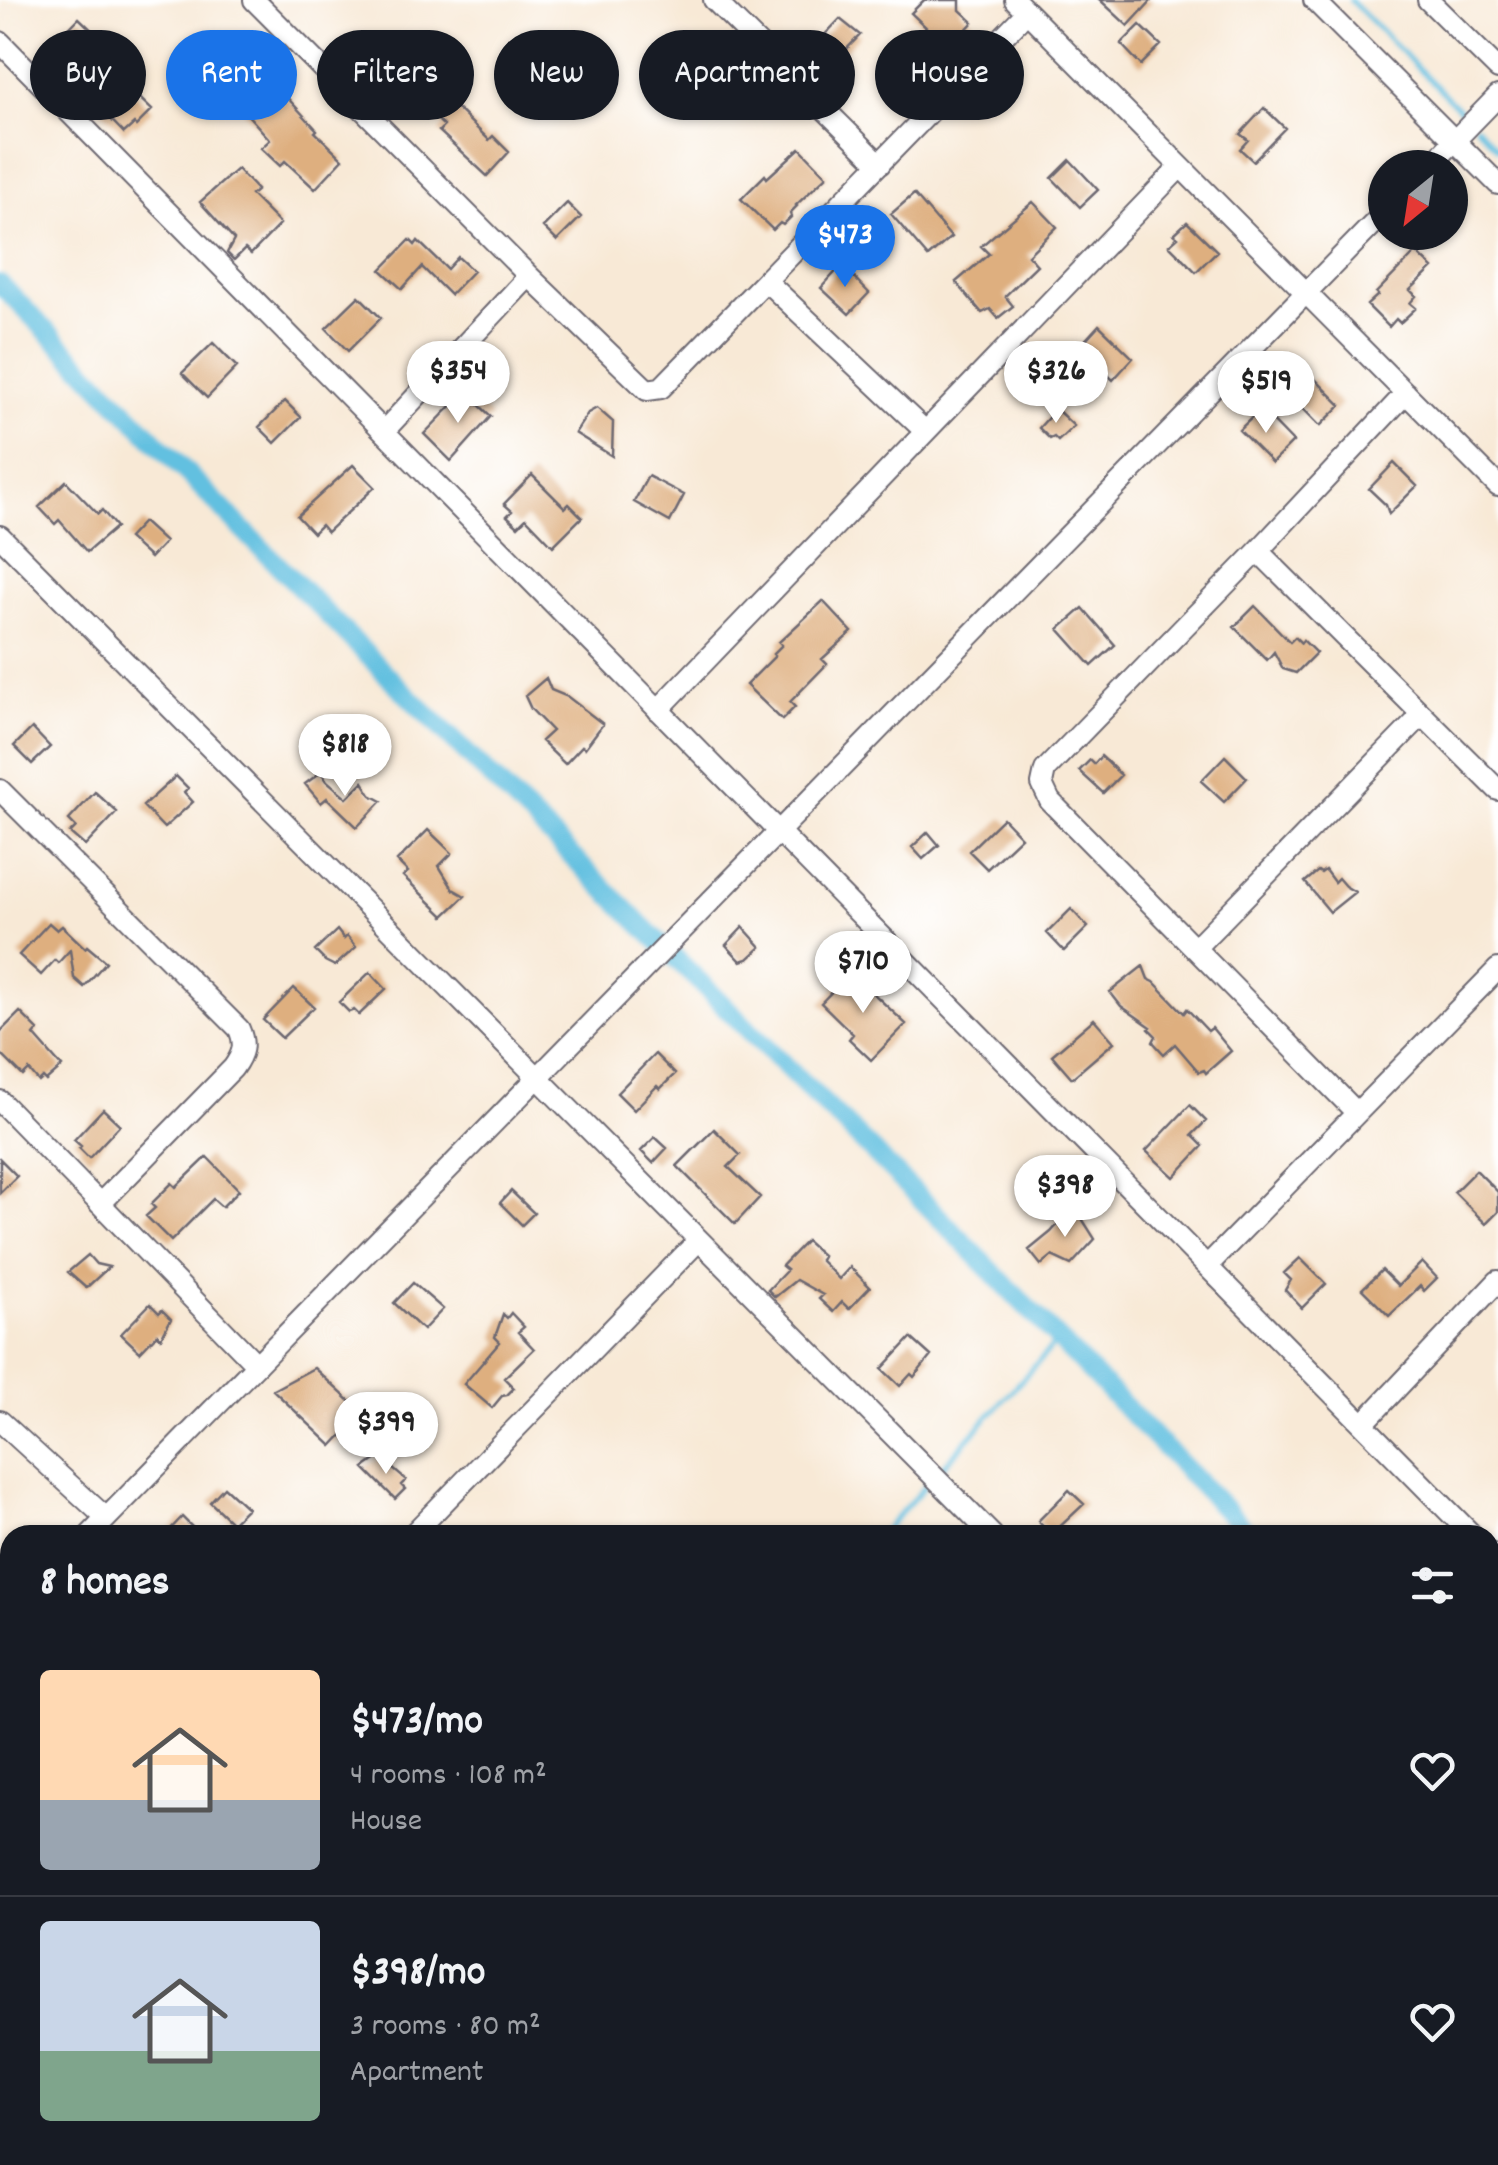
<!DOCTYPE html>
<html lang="en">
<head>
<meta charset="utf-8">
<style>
  body { margin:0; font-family:Dekko,sans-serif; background:#242831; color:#f1f3f6; height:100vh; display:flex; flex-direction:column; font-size:38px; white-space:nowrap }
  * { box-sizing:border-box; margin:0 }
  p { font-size:32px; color:#9ea1a6 }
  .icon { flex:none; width:55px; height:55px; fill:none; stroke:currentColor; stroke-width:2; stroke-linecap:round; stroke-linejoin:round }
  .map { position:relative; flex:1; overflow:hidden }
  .drawer { position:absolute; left:0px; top:1525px; width:1500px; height:640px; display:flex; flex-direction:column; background:#171b24; border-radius:30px 30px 0 0; box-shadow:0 2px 8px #0004 }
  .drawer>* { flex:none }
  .hud { position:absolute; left:30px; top:30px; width:1440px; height:90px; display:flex; gap:20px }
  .needle { width:65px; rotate:210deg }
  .tools { position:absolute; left:1368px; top:150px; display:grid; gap:20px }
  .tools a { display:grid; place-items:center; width:100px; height:100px; border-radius:50%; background:#171b24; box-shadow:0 2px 8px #0004; font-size:50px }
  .price { position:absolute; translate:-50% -85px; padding:0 22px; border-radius:35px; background:#fff; color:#222; font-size:32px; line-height:65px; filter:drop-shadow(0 2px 5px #0008) }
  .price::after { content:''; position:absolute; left:50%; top:60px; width:30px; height:22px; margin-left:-15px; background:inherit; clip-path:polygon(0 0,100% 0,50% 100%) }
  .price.on { background:#1a73e8; color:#fff }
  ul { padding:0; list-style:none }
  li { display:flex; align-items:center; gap:30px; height:250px; padding:0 40px }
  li+li { border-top:2px solid #363941 }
  li span { display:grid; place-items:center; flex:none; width:280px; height:200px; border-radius:10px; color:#555 }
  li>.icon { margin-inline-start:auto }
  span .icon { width:120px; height:120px; fill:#fffc; stroke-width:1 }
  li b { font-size:42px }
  h2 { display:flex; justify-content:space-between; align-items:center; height:120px; padding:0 40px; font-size:42px }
  .pill { padding:0 35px; border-radius:45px; background:#171b24; box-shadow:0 2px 8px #0004; font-size:35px; line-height:90px }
  .pill.on { background:#1a73e8; color:#fff }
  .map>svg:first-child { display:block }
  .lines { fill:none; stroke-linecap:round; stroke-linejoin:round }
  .stream { stroke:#62c0e0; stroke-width:5 }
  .canal { stroke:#62c0e0; stroke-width:20 }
  .building { fill:#deaf7f }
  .minor-casing { stroke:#6d6871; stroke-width:24 }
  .minor { stroke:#fff; stroke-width:20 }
</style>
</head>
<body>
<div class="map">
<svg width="1498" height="2165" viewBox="0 0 1498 2165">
  <rect width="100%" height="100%" fill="#fff"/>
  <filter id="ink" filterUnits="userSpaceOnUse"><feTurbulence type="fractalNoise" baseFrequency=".01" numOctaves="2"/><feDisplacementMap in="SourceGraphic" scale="20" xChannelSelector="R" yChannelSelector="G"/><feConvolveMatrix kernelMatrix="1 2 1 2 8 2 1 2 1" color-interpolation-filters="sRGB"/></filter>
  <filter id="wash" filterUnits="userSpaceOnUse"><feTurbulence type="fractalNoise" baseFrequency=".0048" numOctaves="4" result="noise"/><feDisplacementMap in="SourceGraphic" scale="40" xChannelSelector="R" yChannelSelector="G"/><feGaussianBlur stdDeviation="2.25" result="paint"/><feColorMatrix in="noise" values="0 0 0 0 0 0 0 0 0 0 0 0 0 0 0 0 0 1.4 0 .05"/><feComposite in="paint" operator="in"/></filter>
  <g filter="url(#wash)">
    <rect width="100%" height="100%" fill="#f8e9d6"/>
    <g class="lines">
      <path class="stream" d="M1350 0 1468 118
        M1476 126 1498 149
        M936 1474 1059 1339
        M880 1535 929 1482
        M316 2165 325 2155"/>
      <path class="canal" d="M0 284 384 672 925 1203 1250 1535
        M1490 1781 1498 1789
        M0 1994 10 2003
        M174 2155 184 2165"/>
    </g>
    <g id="blocks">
      <path class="building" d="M924 0H960V10L973 22 958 38 950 30 942 38 936 32 934 35 911 13Z
        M1100 0H1152L1128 26Z
        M79 18 100 38 79 64 76 61 67 70 47 51Z
        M840 19 860 35 830 66 820 56 822 54 814 46Z
        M1140 25 1161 45 1141 65 1121 44Z
        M241 38 260 54 258 56 287 90 283 93 317 130 315 132 343 159 315 189 285 161 280 166 261 148 270 140 231 96 239 89 214 67Z
        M436 69 453 85 443 95 489 140 493 136 509 152 487 176 439 131 444 126 420 102 416 106 400 90 414 75 422 83Z
        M123 82 152 110 136 126 134 124 124 133 98 106Z
        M1264 108 1285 128 1253 161 1240 149 1248 140 1240 134Z
        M800 148 827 176 796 205 797 206 790 213 791 217 783 225 780 223 773 230 741 199 765 175 767 178Z
        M1070 160 1098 190 1080 207 1052 178Z
        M237 169 257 190 251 195 280 224 251 254 245 249 234 260 227 253 234 240 200 202Z
        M914 194 951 237 928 257 891 214Z
        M1033 202 1057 227 1028 255 1037 265 1005 296 1013 306 998 318 990 309 982 313 956 282 989 254 981 246Z
        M567 203 581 217 557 241 543 227Z
        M1187 222 1217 251 1196 272 1169 245 1178 237 1174 234Z
        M410 240 415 245 418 241 447 269 458 257 473 271 450 295 422 267 402 289 381 270Z
        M1416 252 1433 268 1410 290 1416 296 1410 303 1416 308 1400 323 1396 319 1389 327 1367 305 1378 295 1376 293Z
        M842 265 869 293 849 314 821 288Z
        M359 296 381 318 348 351 326 328Z
        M1099 325 1133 358 1113 380 1079 347Z
        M213 343 237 367 207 398 182 373Z
        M1314 378 1341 405 1320 426 1293 398Z
        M465 392 491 416 451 461 424 434Z
        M285 401 301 417 275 443 259 427Z
        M597 408 613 422 612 456 575 433 588 413Z
        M1056 409 1074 426 1058 441 1054 437 1050 439 1039 428Z
        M1261 409 1293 442 1272 463 1239 430Z
        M1394 463 1417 486 1389 514 1386 505 1369 489Z
        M353 465 375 487 327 532 321 525 313 533 297 516Z
        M532 475 565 508 569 504 582 517 553 546 526 518 518 526 507 516 512 511 504 504Z
        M648 476 684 495 670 522 634 502Z
        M66 481 98 514 102 510 116 527 87 552 59 520 55 524 39 507Z
        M143 522 165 542 150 558 128 538Z
        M823 601 852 632 822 659 827 664 790 702 795 707 782 720 746 685 775 656 773 654 782 645 779 642Z
        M1255 606 1290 642 1295 637 1301 643 1303 640 1316 653 1296 673 1283 669 1274 652 1267 660 1234 627Z
        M1083 608 1115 645 1092 666 1059 629Z
        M546 678 551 690 568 697 603 724 585 748 582 746 565 764 541 741 552 731 531 709 525 696Z
        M32 728 50 747 32 764 14 746Z
        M1101 756 1121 775 1103 793 1079 771 1090 760 1094 764Z
        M1225 756 1247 778 1224 802 1201 781Z
        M321 772 327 781 347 798 363 782 371 795 382 801 357 827 327 798 321 803 305 784Z
        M176 776 188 788 184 792 193 802 164 828 143 806Z
        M95 792 117 812 85 846 70 833 76 827 69 820Z
        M1003 818 1021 837 987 869 969 851Z
        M428 830 452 853 439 866 453 889 465 896 444 916 403 876 408 872 397 861Z
        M928 832 939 845 923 859 912 847Z
        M1325 870 1334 882 1338 878 1345 886 1355 892 1330 912 1305 882 1318 871 1321 873Z
        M1071 909 1088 927 1064 951 1047 933Z
        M49 923 57 930 62 926 85 948 87 946 106 962 84 987 74 978 70 950 58 963 55 960 41 975 19 955Z
        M743 927 761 947 748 959 741 961 726 945Z
        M337 930 344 939 347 936 356 947 335 966 325 961 315 951Z
        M1143 966 1148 979 1154 982 1184 1013 1187 1009 1208 1031 1212 1028 1231 1051 1206 1073 1204 1070 1199 1072 1175 1044 1164 1054 1153 1042 1156 1036 1149 1029 1151 1027 1121 1006 1110 992Z
        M370 972 386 989 359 1015 354 1010 349 1012 339 1002Z
        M849 974 856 981 858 979 906 1024 871 1060 849 1039 853 1034 821 1003Z
        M294 988 314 1007 282 1038 263 1020Z
        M20 1012 38 1030 34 1035 62 1067 46 1081 43 1078 39 1082 29 1070 23 1076 0 1053V1032Z
        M1094 1019 1114 1042 1072 1078 1052 1055Z
        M655 1054 675 1074 660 1089 657 1086 634 1110 617 1093Z
        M1190 1105 1206 1121 1192 1135 1203 1146 1174 1177 1146 1151Z
        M103 1109 120 1125 89 1158 79 1148 81 1146 74 1140Z
        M714 1129 740 1155 728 1167 760 1197 735 1224 677 1166Z
        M655 1137 667 1148 653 1163 641 1151Z
        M207 1157 239 1190 222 1207 213 1199 171 1241 146 1216 155 1208 151 1204 172 1183 176 1187Z
        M0 1159 17 1176 0 1193Z
        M1476 1170 1498 1192V1212L1486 1224 1454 1192Z
        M511 1191 534 1213 522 1225 500 1203Z
        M1074 1206 1095 1239 1071 1265 1052 1256 1041 1265 1029 1250 1051 1232Z
        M806 1241 823 1256 820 1260 839 1279 850 1267 870 1287 849 1309 842 1302 833 1312 819 1299 823 1295 796 1280 775 1297 768 1290 787 1270 782 1266Z
        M88 1255 96 1264 109 1267 86 1288 68 1272Z
        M1300 1258 1326 1284 1302 1308 1285 1290 1291 1280 1284 1273Z
        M1422 1262 1437 1278 1424 1291 1420 1286 1389 1316 1362 1289 1382 1270 1398 1286Z
        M413 1283 443 1309 423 1330 394 1303Z
        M150 1304 159 1313 162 1310 171 1319 161 1338 157 1334 140 1352 121 1334Z
        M511 1313 524 1327 518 1332 534 1349 504 1378 514 1388 507 1395 502 1396 492 1408 464 1384 500 1342 495 1337 503 1314 507 1318Z
        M911 1338 931 1356 914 1377 911 1374 900 1386 882 1369Z
        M314 1368 363 1413 332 1446 273 1390Z
        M381 1456 386 1463 406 1480 401 1485 405 1489 395 1499 364 1468Z
        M224 1487 247 1508 232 1523 210 1502Z
        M1069 1490 1084 1504 1051 1535 1038 1521Z
        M182 1517 200 1535H165Z"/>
    </g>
  </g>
  <g filter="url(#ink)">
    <use href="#blocks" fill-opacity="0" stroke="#6d6871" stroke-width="2.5"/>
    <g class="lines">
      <defs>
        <path id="minor" d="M254 0 529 276 647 390 661 388 667 382 1027 12
          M714 0 880 164
          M1015 0 1498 486
          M1314 0 1498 184
          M1428 0 1498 69
          M0 42 1472 1535
          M1428 168 1498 96
          M766 281 925 431
          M384 431 529 276
          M0 536 992 1535
          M1258 551 1498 790
          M658 710 1180 167
          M0 790 239 1029C246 1045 243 1054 233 1068L100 1204
          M1195 948 1422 715
          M0 1101 256 1364
          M1356 1112 1050 801 1042 784 1045 770 1258 551 1406 393
          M1207 1266 1498 969
          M0 1421 106 1518
          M1363 1424 1498 1281
          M90 1535 1385 212
          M412 1535 699 1240
          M1490 1553 1498 1561
          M0 1627 10 1617
          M0 1715 10 1724
          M1490 2032 1498 2040
          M14 2155 25 2165
          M485 2155 496 2165
          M823 2155 835 2165
          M1306 2155 1316 2165
          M639 2165 649 2155
          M943 2165 953 2155
          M1243 2165 1253 2155"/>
      </defs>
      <use href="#minor" class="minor-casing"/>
      <use href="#minor" class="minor"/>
    </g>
  </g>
</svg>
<div class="tools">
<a><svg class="needle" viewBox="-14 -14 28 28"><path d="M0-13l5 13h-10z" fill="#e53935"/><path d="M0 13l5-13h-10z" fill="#9ea1a6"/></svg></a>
</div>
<b class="price on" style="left:845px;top:290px">$473</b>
<b class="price" style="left:458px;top:426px">$354</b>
<b class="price" style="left:1056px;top:426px">$326</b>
<b class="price" style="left:1266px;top:436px">$519</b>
<b class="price" style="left:345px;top:799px">$818</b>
<b class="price" style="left:863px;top:1016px">$710</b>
<b class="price" style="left:1065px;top:1240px">$398</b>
<b class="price" style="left:386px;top:1477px">$399</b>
<div class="hud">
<a class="pill">Buy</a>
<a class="pill on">Rent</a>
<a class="pill">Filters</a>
<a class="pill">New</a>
<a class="pill">Apartment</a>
<a class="pill">House</a>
</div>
<section class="drawer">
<h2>8 homes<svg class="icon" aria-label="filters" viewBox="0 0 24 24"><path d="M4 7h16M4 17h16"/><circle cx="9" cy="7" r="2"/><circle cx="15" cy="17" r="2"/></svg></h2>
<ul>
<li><span style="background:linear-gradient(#ffd9b3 65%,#9aa5b1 0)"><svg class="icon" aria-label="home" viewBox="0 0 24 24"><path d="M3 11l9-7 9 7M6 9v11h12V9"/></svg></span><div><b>$473/mo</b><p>4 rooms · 108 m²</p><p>House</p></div><svg class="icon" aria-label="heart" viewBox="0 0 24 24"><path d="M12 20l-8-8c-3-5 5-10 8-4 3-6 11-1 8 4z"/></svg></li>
<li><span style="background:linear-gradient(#c9d6e8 65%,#7fa58c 0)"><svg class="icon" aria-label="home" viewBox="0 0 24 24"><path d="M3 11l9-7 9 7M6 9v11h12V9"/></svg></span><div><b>$398/mo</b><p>3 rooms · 80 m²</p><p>Apartment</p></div><svg class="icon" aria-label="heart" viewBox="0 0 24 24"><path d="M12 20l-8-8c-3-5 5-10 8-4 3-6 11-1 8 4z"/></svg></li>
</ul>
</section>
</div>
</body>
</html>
